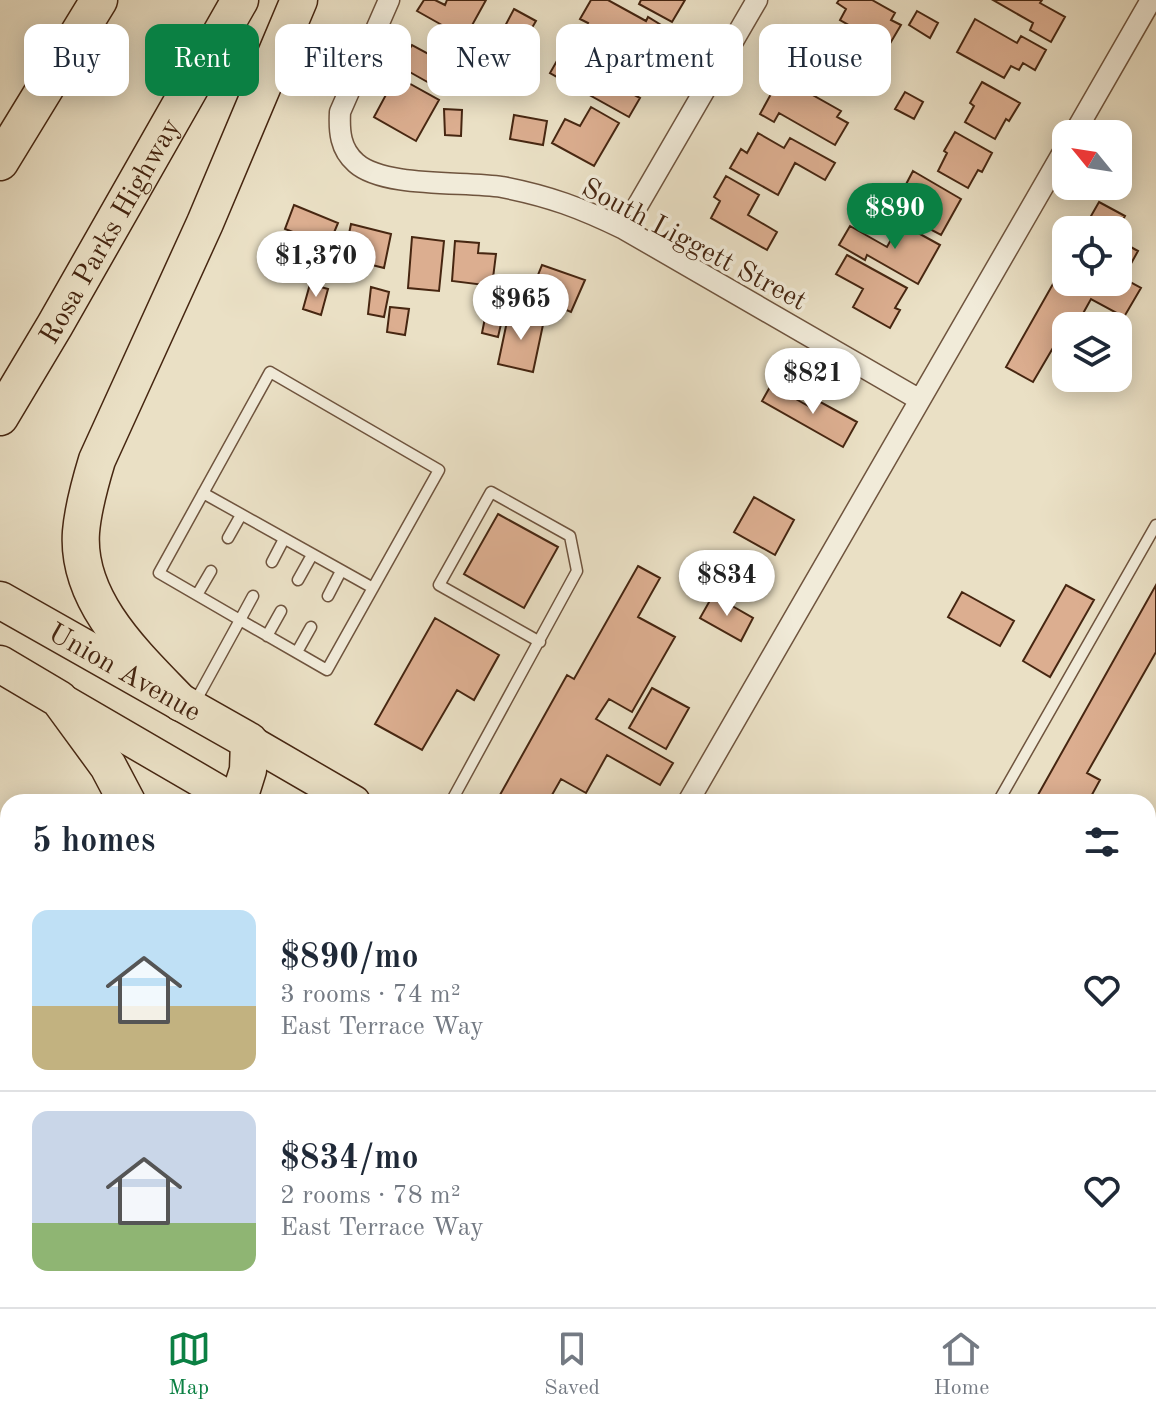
<!DOCTYPE html>
<html lang="en">
<head>
<meta charset="utf-8">
<style>
  body { margin:0; font-family:"Old Standard TT",serif; background:#f2f2f3; color:#1f2937; height:100vh; display:flex; flex-direction:column; font-size:30px; white-space:nowrap }
  * { box-sizing:border-box; margin:0 }
  p { font-size:26px; color:#747a83 }
  .icon { flex:none; width:44px; height:44px; fill:none; stroke:currentColor; stroke-width:2; stroke-linecap:round; stroke-linejoin:round }
  .map { position:relative; flex:1; overflow:hidden }
  .panel { position:absolute; left:0px; top:794px; width:1156px; height:514px; display:flex; flex-direction:column; background:#fff; border-radius:24px 24px 0 0; box-shadow:0 4px 20px #0003 }
  .panel>* { flex:none }
  .top-card { position:absolute; left:24px; top:24px; width:1108px; height:72px; display:flex; gap:16px }
  .needle { width:52px; rotate:300deg }
  .controls { position:absolute; left:1052px; top:120px; display:grid; gap:16px }
  .controls a { display:grid; place-items:center; width:80px; height:80px; border-radius:16px; background:#fff; box-shadow:0 4px 20px #0003; font-size:40px }
  .price { position:absolute; translate:-50% -68px; padding:0 18px; border-radius:28px; background:#fff; color:#222; font-size:26px; line-height:52px; filter:drop-shadow(0 2px 4px #0008) }
  .price::after { content:''; position:absolute; left:50%; top:48px; width:24px; height:18px; margin-left:-12px; background:inherit; clip-path:polygon(0 0,100% 0,50% 100%) }
  .price.on { background:#0b8043; color:#fff }
  ul { padding:0; list-style:none }
  li { display:flex; align-items:center; gap:24px; height:200px; padding:0 32px }
  li+li { border-top:2px solid #e0e1e3 }
  li span { display:grid; place-items:center; flex:none; width:224px; height:160px; border-radius:16px; color:#555 }
  li>.icon { margin-inline-start:auto }
  span .icon { width:96px; height:96px; fill:#fffc; stroke-width:1 }
  li b { font-size:34px }
  h2 { display:flex; justify-content:space-between; align-items:center; height:96px; padding:0 32px; font-size:34px }
  .pill { padding:0 28px; border-radius:16px; background:#fff; box-shadow:0 4px 20px #0003; font-size:28px; line-height:72px }
  .pill.on { background:#0b8043; color:#fff }
  .dock { display:flex; justify-content:space-around; align-items:center; height:112px; border-top:2px solid #e0e1e3; background:#fff; font-size:22px; color:#747a83 }
  .dock a { display:grid; justify-items:center; gap:4px }
  .dock .on { color:#0b8043 }
  .map>svg:first-child { display:block }
  .building { fill:#dcae90; stroke:#462611; stroke-width:2 }
  .lines { fill:none; stroke-linecap:round; stroke-linejoin:round }
  .lane-casing { stroke:#6f543e; stroke-width:13 }
  .street-casing { stroke:#6f543e; stroke-width:23 }
  .primary-casing { stroke:#462611; stroke-width:35 }
  .highway-casing { stroke:#462611; stroke-width:39 }
  .lane { stroke:#f1ebd9; stroke-width:10 }
  .street { stroke:#f1ebd9; stroke-width:20 }
  .primary { stroke:#eae0c5; stroke-width:32 }
  .highway { stroke:#eae0c5; stroke-width:36 }
  .labels { text-anchor:middle; stroke-width:7; stroke-linejoin:round; paint-order:stroke }
  .street-label { font-size:28px; fill:#462611; stroke:#f1ebd9 }
</style>
</head>
<body>
<div class="map">
<svg width="1156" height="1307" viewBox="0 0 1156 1307">
  <rect width="100%" height="100%" fill="#eae0c5"/>
  <filter id="stains"><feTurbulence type="fractalNoise" baseFrequency=".0025" numOctaves="4"/><feColorMatrix values="0 0 0 0 .2 0 0 0 0 .09 0 0 0 0 .02 0 0 0 .5 -.17"/></filter>
  <radialGradient id="worn" r=".72"><stop offset=".6" stop-color="#630" stop-opacity="0"/><stop offset="1" stop-color="#630" stop-opacity=".3"/></radialGradient>
  <path class="building" d="M424 0H435L445 5 447 0H486L465 38 417 11Z
    M591 0H608L646 21 648 17 671 31 658 54 638 43 631 55 622 50 618 57 581 36 588 23 580 19Z
    M641 0H685L672 22 639 4Z
    M839 0H872L895 13 891 20 901 25 888 47 840 20 846 9 837 3Z
    M993 0H1042L1040 3 1065 17 1051 42 1030 30 1033 23Z
    M514 9 536 21 526 38 505 26Z
    M917 11 938 23 930 38 909 25Z
    M975 19 1017 43 1021 36 1046 50 1035 70 1023 63 1019 70 1011 66 1004 78 957 52Z
    M571 36 595 50 593 53 625 71 616 85 640 98 629 117 550 73Z
    M442 38 469 54 447 93 399 66 412 45 432 56Z
    M830 38 881 67 866 94 820 69 813 82 789 68 802 45 812 51 816 44 824 49Z
    M396 76 439 100 416 141 374 117Z
    M982 82 1020 103 1009 121 1006 119 995 139 965 122 974 106 970 103Z
    M777 83 797 94 800 88 841 111 837 117 848 123 835 145 779 113 774 122 760 114Z
    M905 92 923 102 914 119 895 109Z
    M591 107 619 123 594 166 552 143 565 119 580 126Z
    M444 109 462 110 461 136 445 135Z
    M514 115 547 121 543 145 510 139Z
    M955 132 992 153 982 172 978 170 968 188 938 171 947 153 944 151Z
    M758 133 784 148 790 138 835 163 825 180 795 163 778 195 730 168 741 149 747 153Z
    M913 171 961 199 941 235 911 219 915 212 910 209 915 200 902 192Z
    M726 176 759 195 748 215 777 232 767 250 711 218 720 201 714 197Z
    M1099 202 1125 216 1117 230H1083Z
    M294 205 338 223 321 264 285 250 293 232 285 229Z
    M900 223 940 245 918 284 867 255 865 260 839 245 850 226 887 247Z
    M351 224 391 234 384 268 344 258Z
    M412 237 444 241 439 291 408 288Z
    M1118 240 1138 251 1123 278 1141 288 1124 317 1091 299 1076 326 1067 324 1033 382 1006 367 1066 261V282H1118Z
    M455 241 479 243 478 253 496 254 492 286 452 281Z
    M847 255 907 288 895 308 900 310 890 328 853 307 863 289 836 274Z
    M542 265 585 280 571 312 530 295Z
    M310 284 328 289 321 315 303 309Z
    M371 287 389 292 384 317 368 314Z
    M390 307 409 309 405 335 387 332Z
    M487 308 504 311 498 337 482 333Z
    M509 312 544 320 533 372 498 364Z
    M771 385 810 407 815 399 857 422 843 447 762 401Z
    M754 497 794 520 775 555 734 532Z
    M498 514 558 547 524 608 464 574Z
    M638 566 660 578 638 617 675 637 632 712 609 699 596 719 673 763 660 785 607 755 586 793 561 779 548 802H496L567 675 574 679Z
    M1066 585 1094 600 1050 677 1023 661Z
    M1156 585V652L1087 773 1100 780 1088 802H1034Z
    M962 592 1014 621 1000 646 948 617Z
    M713 595 753 618 741 641 700 618Z
    M435 618 499 655 474 700 457 690 422 750 375 724Z
    M652 688 689 708 666 749 629 728Z
    M272 1300H289L302 1307H268Z"/>
  <g class="lines">
    <defs>
      <path id="lane" d="M203 493 373 588
        M228 538 241 515
        M272 562 284 539
        M298 580 312 555
        M197 595 211 571
        M328 596 341 571
        M267 636 281 611
        M297 652 311 627
        M194 704 240 620 159 573 270 372 439 470 327 670 240 620 253 596
        M451 802 577 571 570 536 491 492 439 585 540 642
        M998 802 1156 525
        M318 1300 330 1307
        M674 1300 686 1307
        M858 1300 868 1307
        M954 1307 958 1300"/>
      <path id="street" d="M389 0 340 112C339 131 340 149 356 163 384 188 465 181 502 187 549 196 581 208 624 229L920 400
        M1074 134 1151 0
        M624 229 757 0
        M688 802 1066 147
        M397 1307 401 1300"/>
      <path id="primary" d="M62 700 237 802
        M249 741 354 802
        M1148 1261 1156 1266
        M1148 1296 1156 1300
        M1098 1300 1110 1307"/>
      <g id="highway">
        <path d="M0 162 99 0"/>
        <path id="s1" d="M0 417 55 325 240 0"/>
        <path id="s2" d="M0 600 249 741 248 770 238 802"/>
        <path d="M0 664 59 699 108 766 127 802"/>
        <path d="M181 703C137 657 76 602 81 532 83 508 90 483 97 460L205 223 299 0"/>
        <path d="M0 1009 8 1007"/>
        <path d="M0 1079 8 1075"/>
      </g>
    </defs>
    <use href="#lane" class="lane-casing"/>
    <use href="#street" class="street-casing"/>
    <use href="#primary" class="primary-casing"/>
    <use href="#highway" class="highway-casing"/>
    <use href="#lane" class="lane"/>
    <use href="#street" class="street"/>
    <use href="#primary" class="primary"/>
    <use href="#highway" class="highway"/>
  </g>
  <g class="labels">
    <g class="street-label">
      <text dy="10" stroke="none"><textPath href="#s1" startOffset="216">Rosa Parks Highway</textPath></text>
      <text transform="translate(695 243) rotate(28)" y="10">South Liggett Street</text>
      <text dy="10" stroke="none"><textPath href="#s2" startOffset="144">Union Avenue</textPath></text>
    </g>
  </g>
  <rect width="100%" height="100%" filter="url(#stains)"/>
  <rect width="100%" height="100%" fill="url(#worn)"/>
</svg>
<div class="controls">
<a><svg class="needle" viewBox="-14 -14 28 28"><path d="M0-13l5 13h-10z" fill="#e53935"/><path d="M0 13l5-13h-10z" fill="#747a83"/></svg></a>
<a><svg class="icon" aria-label="locate" viewBox="0 0 24 24"><circle cx="12" cy="12" r="6"/><path d="M12 2v4M12 18v4M2 12h4M18 12h4"/></svg></a>
<a><svg class="icon" aria-label="layers" viewBox="0 0 24 24"><path d="M12 4l9 5-9 5-9-5zM3 14l9 5 9-5"/></svg></a>
</div>
<b class="price on" style="left:895px;top:251px">$890</b>
<b class="price" style="left:316px;top:299px">$1,370</b>
<b class="price" style="left:521px;top:342px">$965</b>
<b class="price" style="left:813px;top:416px">$821</b>
<b class="price" style="left:727px;top:618px">$834</b>
<div class="top-card">
<a class="pill">Buy</a>
<a class="pill on">Rent</a>
<a class="pill">Filters</a>
<a class="pill">New</a>
<a class="pill">Apartment</a>
<a class="pill">House</a>
</div>
<section class="panel">
<h2>5 homes<svg class="icon" aria-label="filters" viewBox="0 0 24 24"><path d="M4 7h16M4 17h16"/><circle cx="9" cy="7" r="2"/><circle cx="15" cy="17" r="2"/></svg></h2>
<ul>
<li><span style="background:linear-gradient(#bfe0f5 60%,#c2b280 0)"><svg class="icon" aria-label="home" viewBox="0 0 24 24"><path d="M3 11l9-7 9 7M6 9v11h12V9"/></svg></span><div><b>$890/mo</b><p>3 rooms · 74 m²</p><p>East Terrace Way</p></div><svg class="icon" aria-label="heart" viewBox="0 0 24 24"><path d="M12 20l-8-8c-3-5 5-10 8-4 3-6 11-1 8 4z"/></svg></li>
<li><span style="background:linear-gradient(#c9d6e8 70%,#8fb573 0)"><svg class="icon" aria-label="home" viewBox="0 0 24 24"><path d="M3 11l9-7 9 7M6 9v11h12V9"/></svg></span><div><b>$834/mo</b><p>2 rooms · 78 m²</p><p>East Terrace Way</p></div><svg class="icon" aria-label="heart" viewBox="0 0 24 24"><path d="M12 20l-8-8c-3-5 5-10 8-4 3-6 11-1 8 4z"/></svg></li>
</ul>
</section>
</div>
<nav class="dock">
<a class="on"><svg class="icon" aria-label="map" viewBox="0 0 24 24"><path d="M3 6l6-2 6 2 6-2v14l-6 2-6-2-6 2zM9 4v14M15 6v14"/></svg>Map</a>
<a><svg class="icon" aria-label="saved" viewBox="0 0 24 24"><path d="M7 4h10v16l-5-4-5 4z"/></svg>Saved</a>
<a><svg class="icon" aria-label="home" viewBox="0 0 24 24"><path d="M3 11l9-7 9 7M6 9v11h12V9"/></svg>Home</a>
</nav>
</body>
</html>
